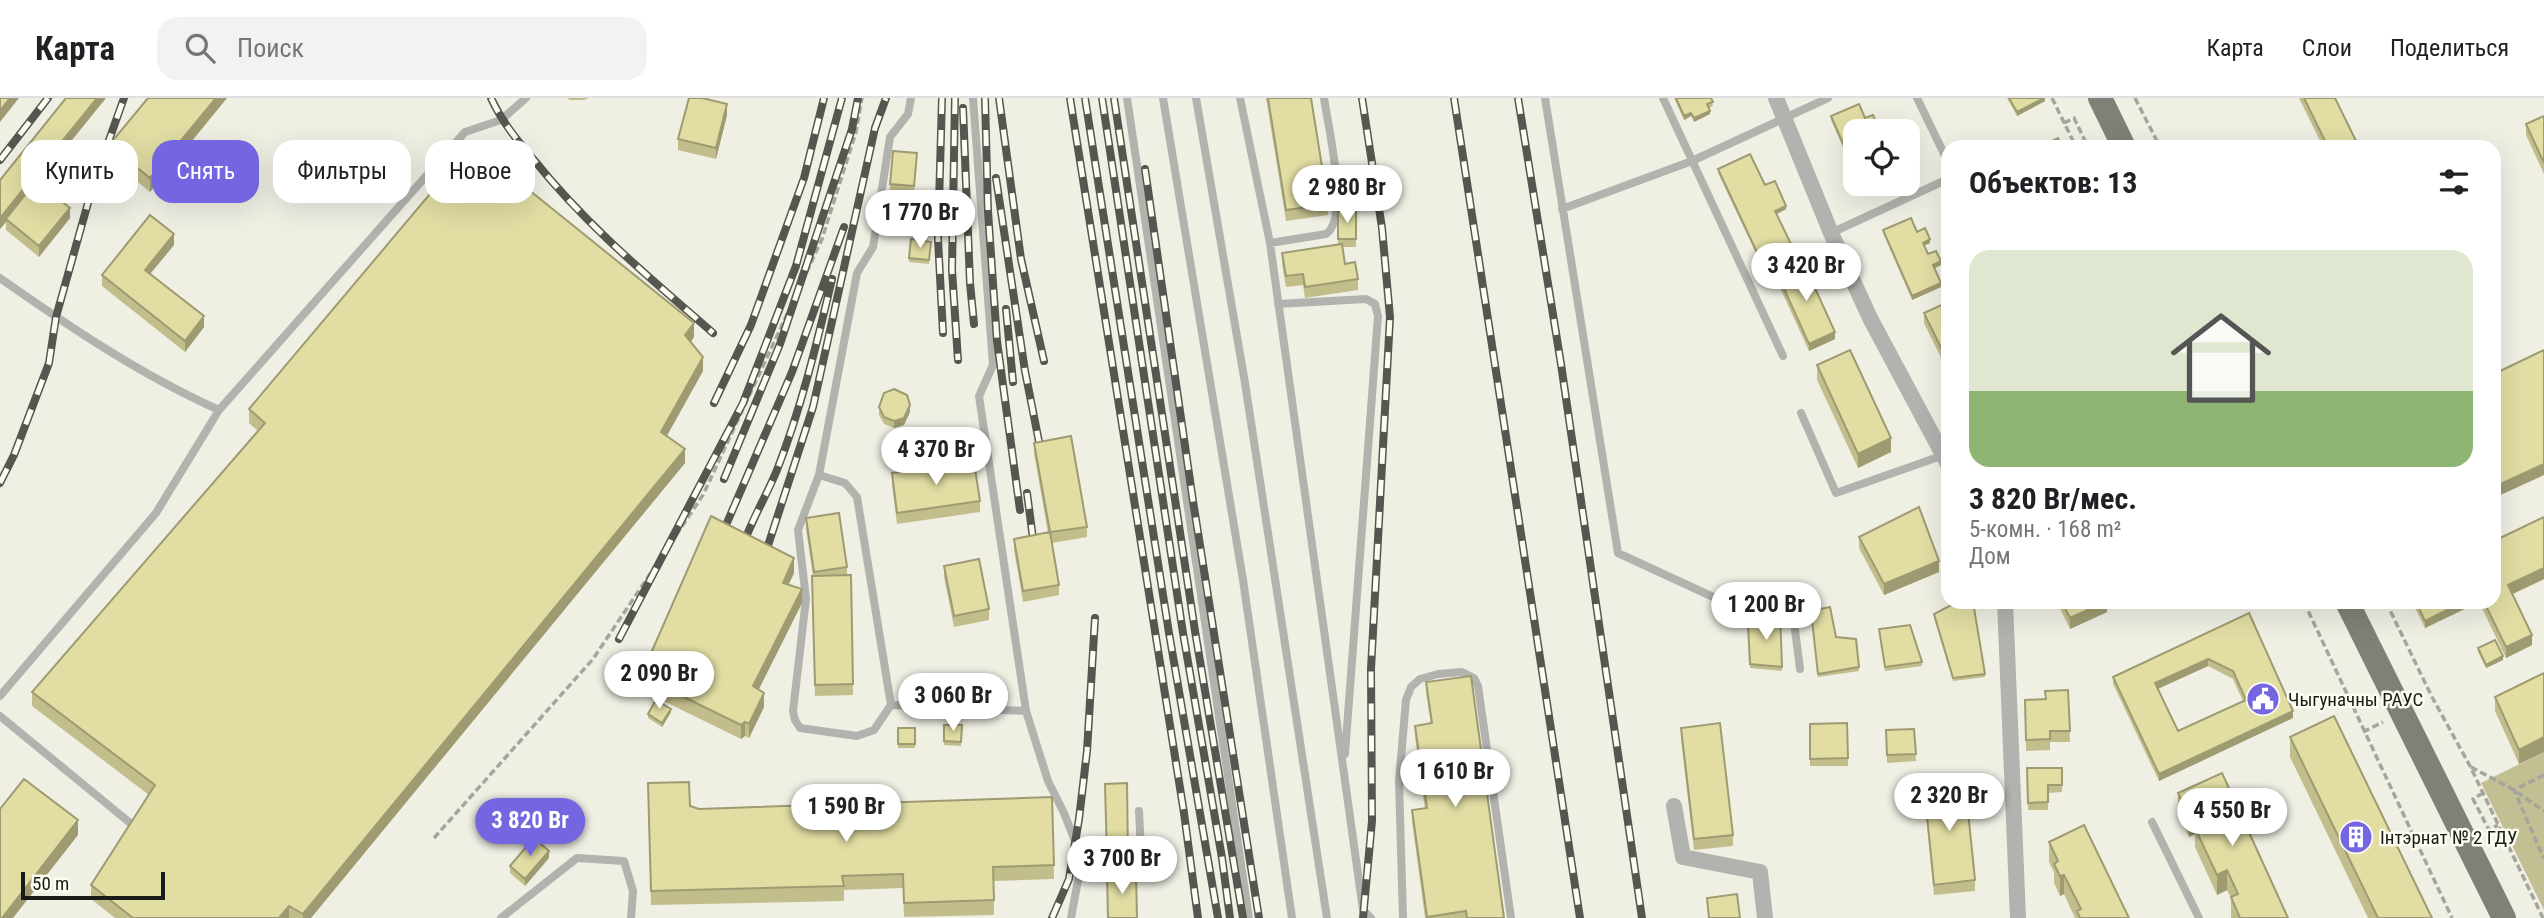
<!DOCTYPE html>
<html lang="ru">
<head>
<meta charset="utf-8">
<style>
  body { margin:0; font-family:"Roboto Condensed",sans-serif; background:#f2f2f2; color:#202124; height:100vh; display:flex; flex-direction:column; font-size:26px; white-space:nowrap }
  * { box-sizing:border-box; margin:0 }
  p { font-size:23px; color:#757577 }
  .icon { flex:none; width:38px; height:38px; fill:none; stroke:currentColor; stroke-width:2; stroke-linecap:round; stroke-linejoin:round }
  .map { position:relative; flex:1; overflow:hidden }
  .side { position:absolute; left:1941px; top:42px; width:560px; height:469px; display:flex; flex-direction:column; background:#fff; border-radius:21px; box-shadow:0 7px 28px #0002 }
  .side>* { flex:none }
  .banner { position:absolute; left:21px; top:42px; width:665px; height:63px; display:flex; gap:14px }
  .fabs { position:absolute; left:1843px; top:21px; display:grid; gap:14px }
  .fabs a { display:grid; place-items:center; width:77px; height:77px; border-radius:14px; background:#fff; box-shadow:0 7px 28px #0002; font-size:35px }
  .scale { position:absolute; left:21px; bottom:18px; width:144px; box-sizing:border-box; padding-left:7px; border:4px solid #1a1a16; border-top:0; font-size:19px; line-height:24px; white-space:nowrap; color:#1a1a16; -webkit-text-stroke:5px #fdfcf1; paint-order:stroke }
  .price { position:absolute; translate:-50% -60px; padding:0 16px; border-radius:24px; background:#fff; color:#222; font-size:23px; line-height:46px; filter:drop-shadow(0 2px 4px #0008) }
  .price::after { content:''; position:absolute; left:50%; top:42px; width:21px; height:16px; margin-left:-10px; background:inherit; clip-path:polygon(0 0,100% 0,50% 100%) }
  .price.on { background:#7366e0; color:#fff }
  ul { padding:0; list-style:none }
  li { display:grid; align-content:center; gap:14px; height:371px; padding:0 28px }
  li+li { border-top:2px solid #e0e0e0 }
  li span { display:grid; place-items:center; height:217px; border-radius:21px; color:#555 }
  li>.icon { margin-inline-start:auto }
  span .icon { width:126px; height:126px; fill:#fffc; stroke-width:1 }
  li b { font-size:30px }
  h2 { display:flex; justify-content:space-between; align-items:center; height:84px; padding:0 28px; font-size:30px }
  .chip { padding:0 24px; border-radius:21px; background:#fff; box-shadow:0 7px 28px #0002; font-size:24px; line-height:63px }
  .chip.on { background:#7366e0; color:#fff }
  header { display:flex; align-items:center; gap:42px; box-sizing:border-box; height:98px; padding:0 35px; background:#fff; border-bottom:2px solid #e0e0e0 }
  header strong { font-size:33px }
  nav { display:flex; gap:38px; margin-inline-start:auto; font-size:24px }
  .search { width:490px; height:63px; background:#f2f2f2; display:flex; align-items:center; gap:18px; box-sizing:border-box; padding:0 24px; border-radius:21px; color:#757577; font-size:26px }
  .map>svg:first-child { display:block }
  .green { fill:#c2bf93 }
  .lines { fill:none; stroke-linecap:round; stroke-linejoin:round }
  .path { stroke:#a6a59c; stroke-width:3.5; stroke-dasharray:7 3.5; stroke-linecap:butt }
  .lane { stroke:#b2b2ae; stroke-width:8 }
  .street { stroke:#b2b2ae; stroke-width:16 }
  .primary { stroke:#808078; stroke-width:24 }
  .rail-casing { stroke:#565650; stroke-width:8 }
  .rail { stroke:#fdfcf1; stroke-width:5; stroke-dasharray:16; stroke-linecap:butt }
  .wall { fill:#c2be8c; fill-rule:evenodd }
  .shaded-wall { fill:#9e9b72 }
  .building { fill:#e1dda3; stroke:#9e9b72; stroke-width:2; fill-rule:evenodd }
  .labels { text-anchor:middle; stroke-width:5; stroke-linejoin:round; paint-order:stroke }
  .poi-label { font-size:19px; fill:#1a1a16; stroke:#fdfcf1; text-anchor:start }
</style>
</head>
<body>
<header>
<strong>Карта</strong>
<div class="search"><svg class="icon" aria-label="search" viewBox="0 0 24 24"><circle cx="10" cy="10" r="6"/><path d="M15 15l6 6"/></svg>Поиск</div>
<nav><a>Карта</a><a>Слои</a><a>Поделиться</a></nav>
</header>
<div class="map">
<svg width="2544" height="820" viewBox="0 0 2544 820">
  <rect width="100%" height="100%" fill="#f0efe4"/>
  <path class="green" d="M2544 654V812L2481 685Z"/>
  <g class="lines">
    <path class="path" d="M2052 0 2076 49
      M2135 0 2160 49
      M2064 25 2074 20 2088 49
      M2304 504 2452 820
      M2386 504 2432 599 2470 668 2543 820
      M2363 634 2383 624
      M2471 669 2514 692 2544 713
      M2544 677 2514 692 2544 761
      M2483 695 2473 701 2489 732 2498 727
      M434 740 593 561 703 397 822 141 856 34 862 0"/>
    <path class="lane" d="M911 0 908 16 890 39 873 149 857 175 819 377 845 385 857 399 891 607 1026 613
      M973 0 993 267 979 298 1026 613 1048 683 1064 715 1082 761 1071 820
      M1127 0 1249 820
      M1163 0 1243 482 1292 820
      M1196 0 1245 285 1327 820
      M1240 0 1270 145 1363 812 1371 820
      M1545 0 1618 455 1737 510 1792 508 1800 571
      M1663 0 1783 258
      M1917 0 1948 64
      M1562 111 1692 63 1828 0
      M1831 135 1948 81
      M1270 145 1326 136C1350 120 1328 28 1324 0
      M0 180C70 229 141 277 219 312
      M1278 206 1366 201 1375 206 1378 218 1345 656
      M1801 315 1836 395 1944 357
      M819 377 798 432 806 501 793 613 795 622 800 630 857 638 874 632 891 607
      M0 598 156 415 219 312 465 34 501 22 526 0
      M0 618 135 729
      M2152 724 2199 820
      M1079 773 1142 772 1139 713
      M501 820 577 760 624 763 633 793 631 820
      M1403 820 1399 683 1406 602 1411 589 1420 581 1438 576 1462 574 1474 580 1478 588 1511 820"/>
    <path class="street" d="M1776 0 1831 135 1870 220 1948 366
      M2005 504 2018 820
      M1674 708 1683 759 1760 774 1765 820"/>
    <path class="primary" d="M2100 0 2124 49
      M2347 504 2504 820"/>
    <defs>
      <path id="rail" d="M491 0C502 24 517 42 534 62 586 127 650 180 713 235
        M942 0 938 141 943 235
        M955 0 952 172 958 262
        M985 0 988 113 997 243 1020 412
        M999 0 1021 161 1044 263
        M1070 0 1184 715 1198 820
        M1085 0 1169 535 1218 820
        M1102 0 1183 535 1222 760 1230 820
        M1114 0 1195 533 1243 820
        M1362 0 1382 130 1390 219 1371 571 1372 723 1363 820
        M1454 0 1580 820
        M1518 0 1561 266 1642 820
        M963 10 970 185 974 226
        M0 62 48 0
        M1145 71 1193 403 1259 820
        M996 80 1025 273 1041 354
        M1006 211 1013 284
        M714 305 751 227 804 80 824 0
        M724 381 780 246 852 31 858 0
        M0 385 14 357 49 265 56 219 93 87 124 0
        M1027 395 1034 448
        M720 445 726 427 792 274 844 129
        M740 456C749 426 765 401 777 372 801 311 817 245 832 181
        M762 466 813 309 875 30 886 0
        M619 541 743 305 796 168 842 0
        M1052 820 1069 781 1079 721 1087 653 1095 520"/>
    </defs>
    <use href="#rail" class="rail-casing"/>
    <use href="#rail" class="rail"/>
  </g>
  <path class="wall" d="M106 0 38 84 70 120 39 159 6 132V124L0 131V82Z
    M148 0H227L150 94 109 61V47Z
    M567 0H589L584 2H570Z
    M1266 0H1311L1328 106V117L1286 123Z
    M1674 0H1711L1713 8 1709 10 1710 16 1694 24 1691 18 1684 22Z
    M2007 0H2045V3L2017 18Z
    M2299 0H2335L2359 49H2323Z
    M727 17 716 61 678 52V41Z
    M1831 18 1865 20 1878 32 1875 33H1855V76L1831 22Z
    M2544 18V76L2526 37V26Z
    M917 63 914 96 890 93V86Z
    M1718 71 1765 87 1786 111 1777 116 1792 152 1761 166 1718 75Z
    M1338 113H1356V149H1343L1345 166 1358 181V192L1305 200 1303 187 1286 189 1282 166V155L1338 147Z
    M1883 132 1917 134 1930 145 1924 148 1928 156 1941 167 1934 170 1941 189 1912 202 1883 135Z
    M931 144 929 166 909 164V160Z
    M174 147 150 176 204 229 185 254 102 188V177Z
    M1777 175 1835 241 1809 253 1777 183Z
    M1948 204V274L1924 225V215Z
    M694 239 691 244 703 273 667 338 685 365 311 820H115L91 801V787L149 697 32 608V594L258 333 249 325V311Z
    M1817 267 1891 354 1858 370 1817 282Z
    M879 309 910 314 904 327 894 330 884 326 879 317Z
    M1034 345 1087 429V439L1052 445 1059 487V497L1023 504 1014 452V441L1048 435 1034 355Z
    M892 375 980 403V414L897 426 892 386Z
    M806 420 847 469V477H851L853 597 815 598 812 489 813 478 806 431Z
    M1859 439 1939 474 1884 497 1859 450Z
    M2494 443 2544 481 2513 496 2532 547 2506 560 2479 504 2425 530 2412 504H2494Z
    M944 468 989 511V522L954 529 944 479Z
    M794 475 788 487 802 505 758 592 764 609 749 640 745 638 741 641 641 592V578Z
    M2057 504H2107V514L2070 531Z
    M1780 514 1782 573 1750 570 1748 527Z
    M2249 515 2293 620 2159 683 2113 586V579ZM2208 568 2233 581 2243 603 2178 633 2158 591Z
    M1934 516 1985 576V579L1953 583 1934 520Z
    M1811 517 1836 539 1859 569V573L1818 579Z
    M1879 531 1922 564V568L1885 573Z
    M2478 550 2503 562 2486 570 2478 554Z
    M2544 575 2519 666 2495 613V599Z
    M1426 584 1504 820H1425L1412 723V712L1425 711 1415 639V628L1431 626 1426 595Z
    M2068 592 2070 644H2050V652L2026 653 2025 602 2046 601Z
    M671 614 662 629 648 620V616Z
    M1847 625 1848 668H1810V626Z
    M944 627H962L961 648 944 647Z
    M898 630H915V650H898Z
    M1681 630 1733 737V748L1694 752 1681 641Z
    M1914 631 1916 663 1887 665 1886 632Z
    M2290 639 2432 820H2368L2290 659Z
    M2027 670H2062V694L2048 695V712H2028Z
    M648 685 690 708 699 711 1052 699 1054 781 994 783V817L904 819 903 790 844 792V803L651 807Z
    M1127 685 1128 764 1107 765 1105 686Z
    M1924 688 1975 782V793L1934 797 1924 699Z
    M2178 695 2288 820H2231V800L2227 792 2217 797 2195 749V736L2189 739 2178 714Z
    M2049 744 2129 820H2075L2064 796 2060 798 2054 785V774L2049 764Z
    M549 760 525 788 510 775V768Z"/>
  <path class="shaded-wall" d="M10 0H19L0 24V13Z
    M97 0H106L7 122 6 121V124L0 131V120Z
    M216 0H227L150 94V80Z
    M2044 0H2045V3L2017 18V14Z
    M727 6V17L716 61V50Z
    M1710 13V16L1694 24V20Z
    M1691 15V18L1684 22V18Z
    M1878 28V32L1871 33V31Z
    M1786 108V111L1775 117V113Z
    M70 110V120L39 159V148Z
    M174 136V147L145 182V172Z
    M1930 141V145L1923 148V145Z
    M1792 148V152L1761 166V163Z
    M1941 163V167L1933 171V167Z
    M1941 185V189L1912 202V198Z
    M204 218V229L185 254V243Z
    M694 225V239L685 251V237Z
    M1835 234V241L1809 253V246Z
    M703 259V273L661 348V334Z
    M910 307V314L904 327 894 330V323Z
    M1891 340V354L1858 370V356Z
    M685 351V365L311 820H303V816Z
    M2544 366V377L2494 400V389Z
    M794 460V475L783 499V485Z
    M1939 463V474L1884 497V486Z
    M2544 470V481L2508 498V487Z
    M802 491V505L753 603V588Z
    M2107 504V514L2070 531V520Z
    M2463 504H2479L2425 530V523Z
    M2532 537V547L2506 560V549Z
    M2503 558V562L2486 570V567Z
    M2208 561V568L2155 592V585Z
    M764 595V609L749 640V626Z
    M671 611V614L662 629V625Z
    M2293 613V620L2159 683V676Z
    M745 624V638L741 641V627Z
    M2544 639V654L2519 666V652Z
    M2197 715V732L2195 730V736L2189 739V719Z
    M78 722V737L13 820H2Z
    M549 753V760L525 788V781Z
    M2227 772V792L2217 797V777Z
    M2064 777V796L2060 798V778Z
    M289 808V820H279Z"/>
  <path class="building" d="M0 0H10L0 13Z
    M66 0H97L0 120V82Z
    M148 0H216L150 80 109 47Z
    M689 0H702L727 6 716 50 678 41Z
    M1268 0H1311L1328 106 1286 112Z
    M1676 0H1711L1713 4 1707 6 1710 13 1694 20 1691 15 1684 18Z
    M2009 0H2044L2017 14Z
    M2304 0H2335L2359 49H2328Z
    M1859 6 1865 20 1873 17 1878 28 1871 31 1872 33H1855V73L1831 18Z
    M2544 18V65L2526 26Z
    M2058 40 2062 49H2040Z
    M472 46 694 225 685 237 703 259 661 334 685 351 303 816 289 808 279 820H133L91 787 155 687 32 594 265 325 249 311Z
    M893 53 917 55 914 88 890 86Z
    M1750 56 1765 87 1775 83 1786 108 1775 113 1792 148 1761 163 1718 71Z
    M36 83 70 110 39 148 6 121Z
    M1338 113H1356V141H1338Z
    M150 117 174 136 145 172 204 218 185 243 102 177Z
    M1911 120 1917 134 1925 130 1930 141 1923 145 1928 156 1936 153 1941 163 1933 167 1941 185 1912 198 1883 132Z
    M911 141 931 144 929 162 909 160Z
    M1342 146 1345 166 1355 164 1358 181 1305 189 1303 176 1286 178 1282 155Z
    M1803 164 1835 234 1809 246 1777 175Z
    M1948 204V264L1924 215Z
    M1850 252 1891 340 1858 356 1817 267Z
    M2544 252V366L2494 389V276Z
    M894 291 907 297 910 307 904 320 894 323 884 319 879 309 884 295Z
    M1071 338 1087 429 1050 434 1059 487 1023 493 1014 441 1050 434 1034 345Z
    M974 364 980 403 897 415 892 375Z
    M1919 409 1939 463 1884 486 1859 439Z
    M839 415 847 469 814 474 806 420Z
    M711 418 794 460 783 485 802 491 753 588 764 595 749 626 745 624 741 627 641 578Z
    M2544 419V470L2508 487 2532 537 2506 549 2484 504H2494V443Z
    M979 461 989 511 954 518 944 468Z
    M851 477 853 586 815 587 812 478Z
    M1957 504H1973L1985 576 1953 580 1934 516Z
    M2062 504H2105L2070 520Z
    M2416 504H2463L2425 523Z
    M1830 509 1836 539 1856 541 1859 569 1818 576 1811 513Z
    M1780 514 1782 569 1750 566 1748 527Z
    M2249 515 2293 613 2159 676 2113 579ZM2208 561 2233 573 2246 602 2178 633 2155 585Z
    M1910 527 1922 564 1885 569 1879 531Z
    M2495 542 2503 558 2486 567 2478 550Z
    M2544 575V639L2519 652 2495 599Z
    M1471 578 1504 820H1467L1466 813 1427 819 1412 712 1427 710 1415 628 1432 625 1426 584Z
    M2068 592 2070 633H2050V641L2026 642 2025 602 2046 601 2045 593Z
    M656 602 671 611 662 625 648 616Z
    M2334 618 2432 820H2378L2290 639Z
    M1720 625 1733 737 1694 741 1681 630Z
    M1847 625 1848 660 1810 661V626Z
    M944 627H962L961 644 944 643Z
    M898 630H915V646H898Z
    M1914 631 1916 656 1887 657 1886 632Z
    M2027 670H2062V687H2048V704L2028 705Z
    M2222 675 2288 820H2240L2231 799 2238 796 2227 772 2217 777 2195 730 2202 727 2197 715 2189 719 2178 695Z
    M24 681 78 722 2 820H0V711Z
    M689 684 690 708 699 711 1052 699 1054 767 993 769 994 802 904 805 903 776 842 778 844 788 651 793 648 685Z
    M1965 684 1975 782 1934 787 1924 688Z
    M1127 685 1128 760 1107 761 1105 686Z
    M2084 727 2129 820H2080L2077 813 2081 811 2064 777 2060 778 2054 766 2058 763 2049 744Z
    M534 740 549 753 525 781 510 768Z
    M1107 776H1136L1137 820H1108Z
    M1737 796 1740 820H1709L1707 800Z"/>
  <defs>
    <symbol id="civic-disc" viewBox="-11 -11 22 22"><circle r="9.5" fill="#7366e0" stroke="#fdfcf1"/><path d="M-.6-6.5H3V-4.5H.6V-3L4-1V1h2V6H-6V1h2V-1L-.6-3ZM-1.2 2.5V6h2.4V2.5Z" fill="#fff"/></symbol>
    <symbol id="building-disc" viewBox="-11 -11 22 22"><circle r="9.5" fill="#7366e0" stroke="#fdfcf1"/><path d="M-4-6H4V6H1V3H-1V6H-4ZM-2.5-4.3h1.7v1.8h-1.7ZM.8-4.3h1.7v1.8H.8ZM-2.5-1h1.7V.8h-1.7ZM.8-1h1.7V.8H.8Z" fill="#fff"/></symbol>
  </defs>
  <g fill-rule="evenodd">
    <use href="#civic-disc" x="2244" y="582" width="38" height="38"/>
    <use href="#building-disc" x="2337" y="720" width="38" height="38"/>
  </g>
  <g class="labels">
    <g class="poi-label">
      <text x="2288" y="608">Чыгуначны РАУС</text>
      <text x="2380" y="746">Інтэрнат № 2 ГДУ</text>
    </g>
  </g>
</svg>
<div class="fabs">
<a><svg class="icon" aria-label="locate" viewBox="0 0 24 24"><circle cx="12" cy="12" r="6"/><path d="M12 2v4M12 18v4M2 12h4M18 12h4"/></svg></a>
</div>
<div class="scale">50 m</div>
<b class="price" style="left:1347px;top:127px">2 980 Br</b>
<b class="price" style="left:920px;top:152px">1 770 Br</b>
<b class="price" style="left:1806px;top:205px">3 420 Br</b>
<b class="price" style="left:936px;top:389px">4 370 Br</b>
<b class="price" style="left:1766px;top:544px">1 200 Br</b>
<b class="price" style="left:659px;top:613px">2 090 Br</b>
<b class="price" style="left:953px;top:635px">3 060 Br</b>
<b class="price" style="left:1455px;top:711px">1 610 Br</b>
<b class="price" style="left:1949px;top:735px">2 320 Br</b>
<b class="price" style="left:846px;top:746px">1 590 Br</b>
<b class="price" style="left:2232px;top:750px">4 550 Br</b>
<b class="price on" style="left:530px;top:760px">3 820 Br</b>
<b class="price" style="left:1122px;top:798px">3 700 Br</b>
<div class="banner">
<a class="chip">Купить</a>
<a class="chip on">Снять</a>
<a class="chip">Фильтры</a>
<a class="chip">Новое</a>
</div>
<section class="side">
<h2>Объектов: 13<svg class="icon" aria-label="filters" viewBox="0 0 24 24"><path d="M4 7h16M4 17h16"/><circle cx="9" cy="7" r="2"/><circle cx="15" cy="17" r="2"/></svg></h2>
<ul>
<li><span style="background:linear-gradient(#dfe7d0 65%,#8fb573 0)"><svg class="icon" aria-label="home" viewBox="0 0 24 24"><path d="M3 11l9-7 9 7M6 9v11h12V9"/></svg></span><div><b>3 820 Br/мес.</b><p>5-комн. · 168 m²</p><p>Дом</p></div></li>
</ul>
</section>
</div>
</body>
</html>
